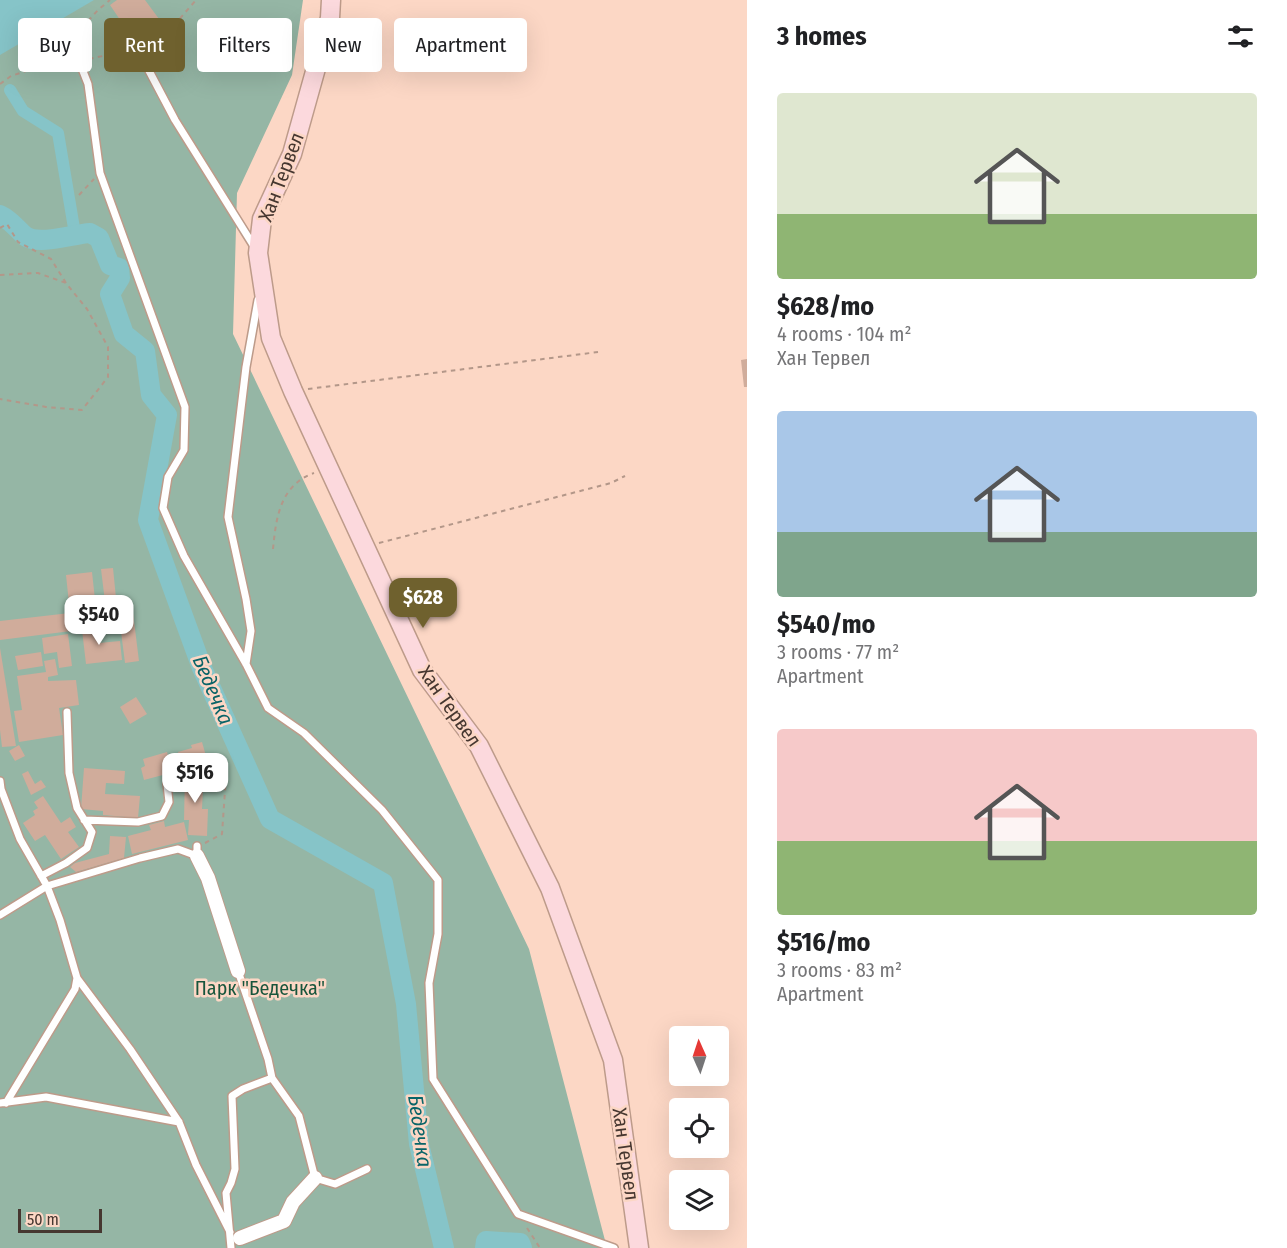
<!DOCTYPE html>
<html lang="en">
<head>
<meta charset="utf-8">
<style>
  body { margin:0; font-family:"Fira Sans Condensed",sans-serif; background:#f6f6f6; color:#202124; height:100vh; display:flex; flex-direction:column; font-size:22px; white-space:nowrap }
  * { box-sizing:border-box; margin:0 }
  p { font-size:20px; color:#757577 }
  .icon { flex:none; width:33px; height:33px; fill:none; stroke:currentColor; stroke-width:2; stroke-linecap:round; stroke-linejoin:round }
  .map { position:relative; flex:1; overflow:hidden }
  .side { display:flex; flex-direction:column; background:#fff; width:540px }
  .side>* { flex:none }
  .banner { position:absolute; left:18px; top:18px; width:570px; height:54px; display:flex; gap:12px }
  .needle { width:39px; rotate:357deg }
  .controls { position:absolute; left:669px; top:1026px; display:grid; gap:12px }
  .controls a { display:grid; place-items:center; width:60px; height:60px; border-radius:6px; background:#fff; box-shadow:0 6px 24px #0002; font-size:30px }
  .scale { position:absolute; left:18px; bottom:15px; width:84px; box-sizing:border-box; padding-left:6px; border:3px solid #463730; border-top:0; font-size:16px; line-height:21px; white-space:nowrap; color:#463730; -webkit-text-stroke:4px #fcd7c5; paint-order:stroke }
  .price { position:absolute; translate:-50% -51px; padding:0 14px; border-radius:12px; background:#fff; color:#222; font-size:20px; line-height:39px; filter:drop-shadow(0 2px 3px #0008) }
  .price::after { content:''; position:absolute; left:50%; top:36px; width:18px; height:14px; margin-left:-9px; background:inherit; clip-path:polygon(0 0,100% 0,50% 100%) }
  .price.on { background:#6f612e; color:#fff }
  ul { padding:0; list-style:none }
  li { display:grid; align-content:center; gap:12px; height:318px; padding:0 30px }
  li span { display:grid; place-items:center; height:186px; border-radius:6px; color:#555 }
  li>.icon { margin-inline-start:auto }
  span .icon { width:108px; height:108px; fill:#fffc; stroke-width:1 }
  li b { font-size:26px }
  h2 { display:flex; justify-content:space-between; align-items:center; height:72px; padding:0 30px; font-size:26px }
  .pill { padding:0 21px; border-radius:6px; background:#fff; box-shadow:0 6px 24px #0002; font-size:21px; line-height:54px }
  .pill.on { background:#6f612e; color:#fff }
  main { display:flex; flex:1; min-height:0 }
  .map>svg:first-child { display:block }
  .green { fill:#95b6a5 }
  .water { fill:#86c4c8 }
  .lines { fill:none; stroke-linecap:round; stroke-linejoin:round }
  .canal { stroke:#86c4c8; stroke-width:12 }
  .river { stroke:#86c4c8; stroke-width:20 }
  .building { fill:#d0ac9b }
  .lane-casing { stroke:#bd9b8a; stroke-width:10 }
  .street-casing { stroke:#bd9b8a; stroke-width:16 }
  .secondary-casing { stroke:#bd9b8a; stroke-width:21 }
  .path { stroke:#b39789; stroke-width:2; stroke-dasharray:4.5 4.5; stroke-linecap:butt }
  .lane { stroke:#fff; stroke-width:7 }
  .street { stroke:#fff; stroke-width:14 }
  .secondary { stroke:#fcd9dd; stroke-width:18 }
  .labels { text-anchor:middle; stroke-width:5; stroke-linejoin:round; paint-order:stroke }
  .street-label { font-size:20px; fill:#463730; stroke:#fcd7c5 }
  .park-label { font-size:20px; fill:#18553c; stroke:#fcd7c5 }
  .water-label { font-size:21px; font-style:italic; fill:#0a6468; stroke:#fcd7c5 }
</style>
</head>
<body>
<main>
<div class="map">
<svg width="747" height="1248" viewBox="0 0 747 1248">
  <rect width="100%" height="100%" fill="#fcd7c5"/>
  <path class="green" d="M0 0H303L292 75 237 193 233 334 529 949 607 1248H0Z"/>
  <path class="water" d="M0 0H94L0 55Z"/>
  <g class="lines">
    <path class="canal" d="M10 90 23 111 58 133 75 234"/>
    <path class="river" d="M0 215C11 220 16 228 25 236 39 246 73 234 90 233L99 238 110 265 119 268 120 278 110 294 124 334 145 351 151 395 167 415 148 520 202 668 270 819 383 883 406 1004 419 1144 444 1248
      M485 1248 486 1241 520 1243 522 1248"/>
  </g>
  <path class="building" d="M117 0H145L162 23 135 42 110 5Z
    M747 359V387H744L741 360Z
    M113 568 116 598 126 596 127 605H132L139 661 125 663 118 608 106 610 101 569Z
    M92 572 97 618 78 621 79 630 0 640V621L70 613 66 575Z
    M97 621 99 643 120 641 122 660 86 664 82 630H86L85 622Z
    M68 634 72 666 59 668 57 652 44 654 42 638Z
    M0 648 16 746 2 747 0 730Z
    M41 652 43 666 18 670 15 656Z
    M55 659 58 675 48 677V681L76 680 79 705 59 708 63 735 19 742 14 711 22 710 17 676 46 672 44 661Z
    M136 697 147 714 130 724 120 707Z
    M202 742 208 763 144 780 141 768 145 766 143 759 167 752 170 762 180 759 178 752 192 748 191 745Z
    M19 745 25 756 15 761 9 751Z
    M84 768 125 771 124 784 106 783 105 794 140 796 138 818 103 815V811L81 809Z
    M192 769H204L202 809H208L207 836 188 835 189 820H184L185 774H192Z
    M28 771 35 784 41 780 46 787 31 795 22 774Z
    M43 796 61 823 70 817 76 827 68 832 79 847 61 859 45 835 35 841 23 823 35 815 33 811 38 808 34 802Z
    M164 821 165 827 184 822 188 840 132 854 128 836 151 830 149 825Z
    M110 836 126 837 124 858 76 872 70 867 75 863 109 854Z"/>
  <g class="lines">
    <defs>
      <path id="lane" d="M137 48 175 120 255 248
        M79 61 88 84 100 173 185 407 184 450 168 477 163 508 184 556 246 664 268 708 304 733 382 810 438 880V934L429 983 433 1079 518 1214 614 1248
        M246 664 251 631 246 599 228 517 246 367 258 300
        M0 781 1 789 20 839 47 886 60 920 77 978 130 1049 179 1122 196 1165 230 1232
        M84 820 138 822 162 816 169 802 167 784
        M41 876 66 863 87 848 92 832 77 808 69 773 67 712
        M0 915 47 886 140 858 178 849 197 856V846
        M238 971 268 1059 272 1078 299 1116 315 1178 335 1184 367 1169
        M0 1103 46 1097 179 1122
        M6 1103 75 989 77 978
        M231 1248 226 1193 231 1183 235 1169 232 1096 243 1089 272 1078"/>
      <path id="street" d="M197 856 208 878 238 971
        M240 1238 284 1221 293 1202 315 1178"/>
      <path id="secondary" d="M331 0 330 18 292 154 262 219 258 253 271 338 293 391 422 670 479 746 550 888 613 1060 639 1248"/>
    </defs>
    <use href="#lane" class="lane-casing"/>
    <use href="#street" class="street-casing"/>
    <use href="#secondary" class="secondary-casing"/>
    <path class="path" d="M68 43 74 53
      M143 44 176 23 196 0
      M89 59 130 50
      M50 63 71 62
      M0 84 11 76 50 63 51 51 57 44 68 43 98 10 110 0
      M79 195 94 179
      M0 228 7 224 18 242 51 259 66 283
      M0 275 38 273 66 283 87 309 108 347V377L82 410 46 407 0 399
      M308 389 598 352
      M379 543 611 483 625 476
      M273 549C276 518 280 485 314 473
      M205 843 222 834 227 762
      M527 1228 540 1248"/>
    <use href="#lane" class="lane"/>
    <use href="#street" class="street"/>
    <use href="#secondary" class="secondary"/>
  </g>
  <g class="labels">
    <g class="street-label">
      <text transform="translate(281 177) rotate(-69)" y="7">Хан Тервел</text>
      <text transform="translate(450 706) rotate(55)" y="7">Хан Тервел</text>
      <text transform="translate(626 1154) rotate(82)" y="7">Хан Тервел</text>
    </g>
    <g class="park-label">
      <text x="260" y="995">Парк "Бедечка"</text>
    </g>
    <g class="water-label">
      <text transform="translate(213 690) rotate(67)" y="7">Бедечка</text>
      <text transform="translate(420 1131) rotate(82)" y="7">Бедечка</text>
    </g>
  </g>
</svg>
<div class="controls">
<a><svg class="needle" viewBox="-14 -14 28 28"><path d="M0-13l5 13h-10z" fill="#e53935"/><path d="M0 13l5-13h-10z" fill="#757577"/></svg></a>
<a><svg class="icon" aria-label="locate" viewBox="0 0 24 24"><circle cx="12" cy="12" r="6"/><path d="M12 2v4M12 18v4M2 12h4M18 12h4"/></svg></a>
<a><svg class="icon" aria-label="layers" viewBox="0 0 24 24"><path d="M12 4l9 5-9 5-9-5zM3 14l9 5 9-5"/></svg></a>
</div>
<div class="scale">50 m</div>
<b class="price on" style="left:423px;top:629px">$628</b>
<b class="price" style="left:99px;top:646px">$540</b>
<b class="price" style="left:195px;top:804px">$516</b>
<div class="banner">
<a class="pill">Buy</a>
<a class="pill on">Rent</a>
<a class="pill">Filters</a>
<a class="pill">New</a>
<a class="pill">Apartment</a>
</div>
</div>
<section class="side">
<h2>3 homes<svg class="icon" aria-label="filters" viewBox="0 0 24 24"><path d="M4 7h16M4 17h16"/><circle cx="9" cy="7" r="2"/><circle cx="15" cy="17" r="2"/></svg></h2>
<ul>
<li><span style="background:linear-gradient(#dfe7d0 65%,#8fb573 0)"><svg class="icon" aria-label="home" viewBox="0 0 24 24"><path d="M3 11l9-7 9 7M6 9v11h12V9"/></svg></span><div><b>$628/mo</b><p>4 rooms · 104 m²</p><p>Хан Тервел</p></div></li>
<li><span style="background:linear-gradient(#a9c7e8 65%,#7fa58c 0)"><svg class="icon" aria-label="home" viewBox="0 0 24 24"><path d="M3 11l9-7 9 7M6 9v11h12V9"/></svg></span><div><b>$540/mo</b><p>3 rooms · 77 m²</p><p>Apartment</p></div></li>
<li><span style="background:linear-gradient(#f6c9c9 60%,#8fb573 0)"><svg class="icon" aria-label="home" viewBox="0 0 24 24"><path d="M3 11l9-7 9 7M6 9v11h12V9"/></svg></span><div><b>$516/mo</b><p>3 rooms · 83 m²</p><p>Apartment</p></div></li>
</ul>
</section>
</main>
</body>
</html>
